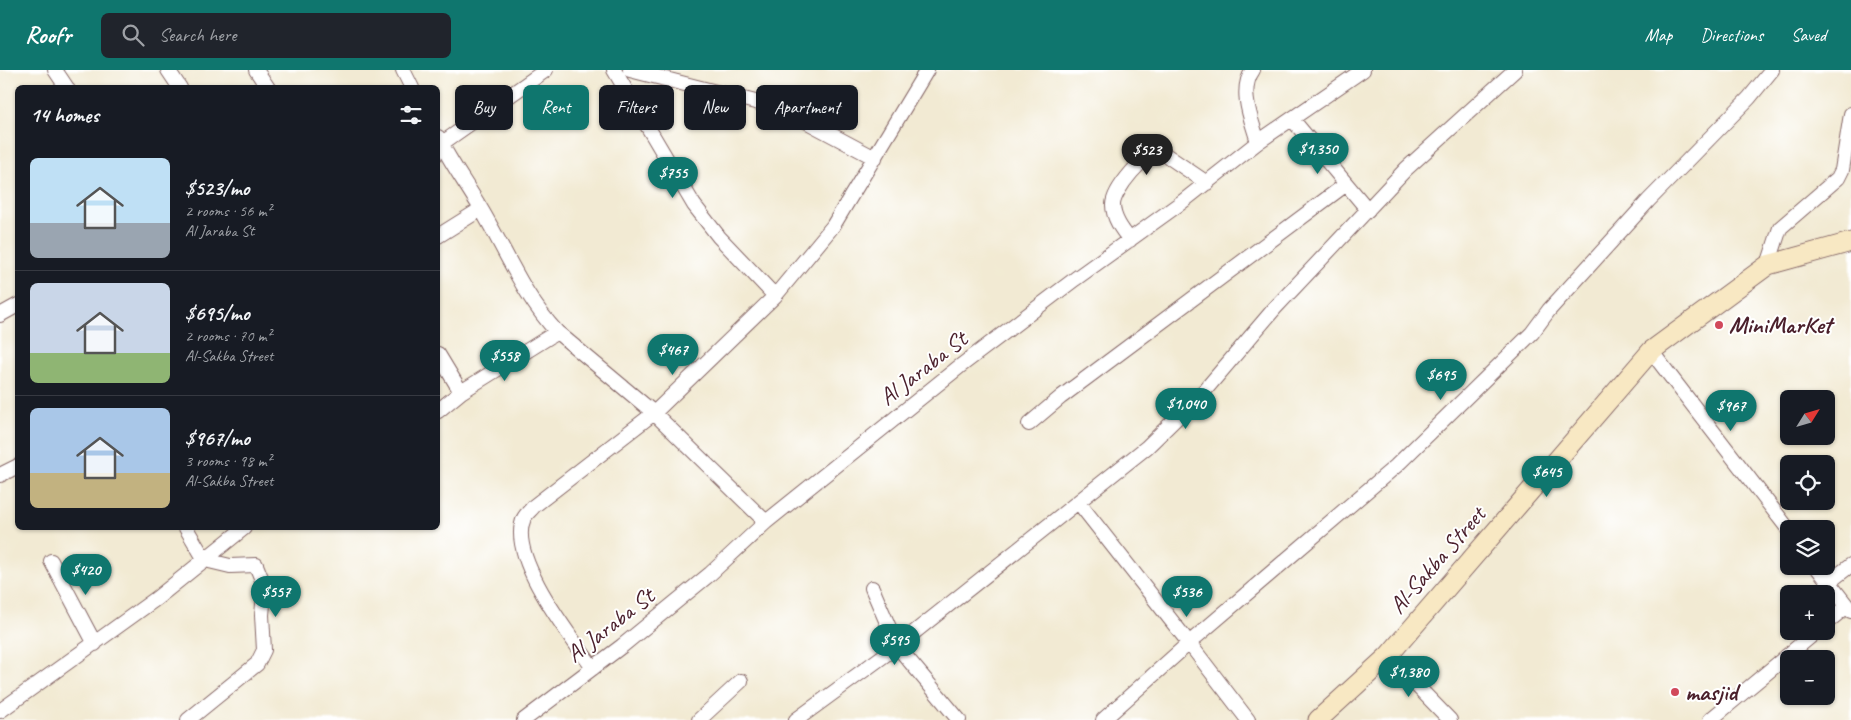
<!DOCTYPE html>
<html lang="en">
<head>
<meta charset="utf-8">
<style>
  body { margin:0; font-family:Caveat,sans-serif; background:#20242c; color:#f1f3f6; height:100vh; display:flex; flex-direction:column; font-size:19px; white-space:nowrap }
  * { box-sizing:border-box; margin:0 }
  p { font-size:16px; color:#9ea1a6 }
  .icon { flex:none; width:28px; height:28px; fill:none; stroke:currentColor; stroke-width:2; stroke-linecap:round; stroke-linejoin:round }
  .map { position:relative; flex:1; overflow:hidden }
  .details { position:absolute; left:15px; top:15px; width:425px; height:445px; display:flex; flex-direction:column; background:#171b24; border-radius:8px; box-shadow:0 1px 4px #0004 }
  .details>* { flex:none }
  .banner { position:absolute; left:455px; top:15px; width:475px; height:45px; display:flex; gap:10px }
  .needle { width:32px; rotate:53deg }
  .buttons { position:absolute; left:1780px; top:320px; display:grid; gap:10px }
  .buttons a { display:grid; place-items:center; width:55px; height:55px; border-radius:8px; background:#171b24; box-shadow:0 1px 4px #0004; font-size:25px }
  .price { position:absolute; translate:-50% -42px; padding:0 11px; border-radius:18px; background:#0f766e; color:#fff; font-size:16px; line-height:32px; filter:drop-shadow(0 1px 2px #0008) }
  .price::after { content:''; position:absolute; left:50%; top:30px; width:15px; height:11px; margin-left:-8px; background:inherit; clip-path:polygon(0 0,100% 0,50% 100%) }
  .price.on { background:#222; color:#fff }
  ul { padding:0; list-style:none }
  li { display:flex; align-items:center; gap:15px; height:125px; padding:0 15px }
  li+li { border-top:1px solid #363941 }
  li span { display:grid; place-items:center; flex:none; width:140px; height:100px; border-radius:8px; color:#555 }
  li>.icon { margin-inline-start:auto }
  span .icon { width:60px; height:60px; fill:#fffc; stroke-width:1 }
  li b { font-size:21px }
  h2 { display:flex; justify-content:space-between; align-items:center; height:60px; padding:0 15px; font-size:21px }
  .tag { padding:0 18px; border-radius:8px; background:#171b24; box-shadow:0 1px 4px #0004; font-size:18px; line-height:45px }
  .tag.on { background:#0f766e; color:#fff }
  header { display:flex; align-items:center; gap:30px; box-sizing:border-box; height:70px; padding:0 25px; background:#0f766e; color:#fff }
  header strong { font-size:24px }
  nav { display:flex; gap:28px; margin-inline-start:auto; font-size:18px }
  .search { width:350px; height:45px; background:#20242c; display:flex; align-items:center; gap:12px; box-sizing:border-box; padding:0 18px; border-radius:8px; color:#9ea1a6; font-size:19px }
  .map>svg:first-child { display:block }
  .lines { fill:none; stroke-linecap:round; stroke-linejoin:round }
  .street-casing { stroke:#856666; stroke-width:16 }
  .secondary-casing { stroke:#856666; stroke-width:21 }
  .street { stroke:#fff; stroke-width:14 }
  .secondary { stroke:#f8e8c3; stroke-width:19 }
  .poi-dot { fill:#d1495b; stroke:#fff; stroke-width:2 }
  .labels { text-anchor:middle; stroke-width:4; stroke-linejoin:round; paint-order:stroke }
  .poi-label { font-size:24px; font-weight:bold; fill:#4a1f2b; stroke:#fff; text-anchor:start }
  .street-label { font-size:24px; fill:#4a1f2b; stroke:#fff }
</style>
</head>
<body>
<header>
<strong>Roofr</strong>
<div class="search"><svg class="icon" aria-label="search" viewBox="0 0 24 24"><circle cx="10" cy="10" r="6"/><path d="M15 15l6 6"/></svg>Search here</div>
<nav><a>Map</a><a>Directions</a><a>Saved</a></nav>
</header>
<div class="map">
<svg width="1851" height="650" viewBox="0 0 1851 650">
  <rect width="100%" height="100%" fill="#fff"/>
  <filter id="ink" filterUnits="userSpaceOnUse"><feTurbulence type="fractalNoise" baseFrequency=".02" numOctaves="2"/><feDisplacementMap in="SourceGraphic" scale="10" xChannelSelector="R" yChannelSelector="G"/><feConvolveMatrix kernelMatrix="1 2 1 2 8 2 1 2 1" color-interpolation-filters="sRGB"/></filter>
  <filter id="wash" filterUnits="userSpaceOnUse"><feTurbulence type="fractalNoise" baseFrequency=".0096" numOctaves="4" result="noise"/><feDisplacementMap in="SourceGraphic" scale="20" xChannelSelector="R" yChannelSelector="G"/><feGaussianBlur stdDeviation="1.12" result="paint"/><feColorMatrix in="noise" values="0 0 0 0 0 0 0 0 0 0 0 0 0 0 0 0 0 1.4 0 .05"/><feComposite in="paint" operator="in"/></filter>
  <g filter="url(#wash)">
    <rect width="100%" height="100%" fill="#f2ead3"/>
  </g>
  <g filter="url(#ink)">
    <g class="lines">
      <defs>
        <path id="street" d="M55 0 67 18
          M168 0 180 18
          M256 0 268 18
          M403 0 412 18
          M614 0 694 135 719 167 775 226
          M630 0 783 39 875 88
          M1253 0C1238 20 1252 51 1258 72
          M1292 49 1368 140
          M438 67C450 92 467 115 481 139 506 181 524 227 557 262L654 343 766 452
          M441 74 546 0
          M438 166 481 139
          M1130 170C1122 160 1113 148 1113 135 1113 120 1146 81 1160 81L1207 113
          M1768 195 1780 158 1838 108 1842 100 1851 44
          M0 245 18 235
          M1651 281 1789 460
          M438 284 461 322
          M438 341 461 322 557 262
          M1029 354 1061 327 1345 115
          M0 405 18 396
          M1079 433 1189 573 1103 650
          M186 458 205 490 230 496 256 495 262 510 264 524 262 545 264 580 257 594 188 650
          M51 491 95 574
          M1816 496 1851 541
          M1829 512 1851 495
          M872 518 897 576 959 650
          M1826 553 1847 536
          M1388 586 1450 650
          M593 598C572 568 506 486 524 448 526 444 531 440 534 436L654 343 775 226 833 156 927 0
          M0 641 157 528 244 458
          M524 650 622 576 710 504 766 452 959 297 1075 209 1182 132 1258 72 1363 0
          M699 650 741 611
          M796 650 897 576 1147 377 1206 319 1275 238 1406 99 1515 0
          M1248 650 1189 573 1396 396 1532 263 1549 240 1648 131 1749 28 1772 0
          M1710 650 1817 561"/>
        <path id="secondary" d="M1318 650 1388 586 1651 281 1768 195 1851 172"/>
      </defs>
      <use href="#street" class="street-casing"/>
      <use href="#secondary" class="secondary-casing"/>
      <use href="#street" class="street"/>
      <use href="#secondary" class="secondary"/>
    </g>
  </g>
  <g class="poi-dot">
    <circle cx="1719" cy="255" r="5"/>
    <circle cx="1675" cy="622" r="5"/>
  </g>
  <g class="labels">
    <g class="poi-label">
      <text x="1729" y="263">MiniMarKet</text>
      <text x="1685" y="630">masjid</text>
    </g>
    <g class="street-label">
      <text transform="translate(923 298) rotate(-38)" y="8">Al Jaraba St</text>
      <text transform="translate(1437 490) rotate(-49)" y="8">Al-Sakba Street</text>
      <text transform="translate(610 555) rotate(-38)" y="8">Al Jaraba St</text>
    </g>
  </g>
</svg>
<div class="buttons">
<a><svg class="needle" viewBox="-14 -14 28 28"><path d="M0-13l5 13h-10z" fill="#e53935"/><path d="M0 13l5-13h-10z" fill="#9ea1a6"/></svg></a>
<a><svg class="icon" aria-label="locate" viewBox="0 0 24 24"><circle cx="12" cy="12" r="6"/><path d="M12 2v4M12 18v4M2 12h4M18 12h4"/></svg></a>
<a><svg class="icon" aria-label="layers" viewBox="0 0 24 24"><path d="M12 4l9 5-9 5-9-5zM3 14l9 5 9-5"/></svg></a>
<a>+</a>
<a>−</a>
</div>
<b class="price" style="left:1318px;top:105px">$1,350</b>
<b class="price on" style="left:1147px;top:106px">$523</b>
<b class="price" style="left:673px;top:129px">$755</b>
<b class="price" style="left:673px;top:306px">$467</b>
<b class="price" style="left:505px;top:312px">$558</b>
<b class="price" style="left:1441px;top:331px">$695</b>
<b class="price" style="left:1186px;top:360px">$1,040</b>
<b class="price" style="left:1731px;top:362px">$967</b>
<b class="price" style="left:1547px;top:428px">$645</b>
<b class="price" style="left:86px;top:526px">$420</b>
<b class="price" style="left:276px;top:548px">$557</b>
<b class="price" style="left:1187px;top:548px">$536</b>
<b class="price" style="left:895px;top:596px">$595</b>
<b class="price" style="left:1409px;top:628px">$1,380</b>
<div class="banner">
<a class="tag">Buy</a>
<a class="tag on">Rent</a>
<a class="tag">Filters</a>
<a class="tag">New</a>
<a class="tag">Apartment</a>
</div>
<section class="details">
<h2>14 homes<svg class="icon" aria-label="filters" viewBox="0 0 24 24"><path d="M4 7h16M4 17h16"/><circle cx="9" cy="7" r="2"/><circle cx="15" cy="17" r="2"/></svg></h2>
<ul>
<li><span style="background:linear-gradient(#bfe0f5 65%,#9aa5b1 0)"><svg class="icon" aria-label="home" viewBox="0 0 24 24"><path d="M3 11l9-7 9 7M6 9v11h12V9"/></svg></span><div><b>$523/mo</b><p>2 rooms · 56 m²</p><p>Al Jaraba St</p></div></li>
<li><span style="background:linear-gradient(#c9d6e8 70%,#8fb573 0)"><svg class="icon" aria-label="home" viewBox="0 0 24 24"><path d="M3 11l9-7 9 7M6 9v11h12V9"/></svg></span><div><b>$695/mo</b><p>2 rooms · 70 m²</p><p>Al-Sakba Street</p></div></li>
<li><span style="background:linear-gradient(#a9c7e8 65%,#c2b280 0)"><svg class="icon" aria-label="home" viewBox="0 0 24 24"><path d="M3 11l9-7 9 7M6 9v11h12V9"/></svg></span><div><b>$967/mo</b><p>3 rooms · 98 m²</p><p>Al-Sakba Street</p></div></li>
</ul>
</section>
</div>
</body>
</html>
